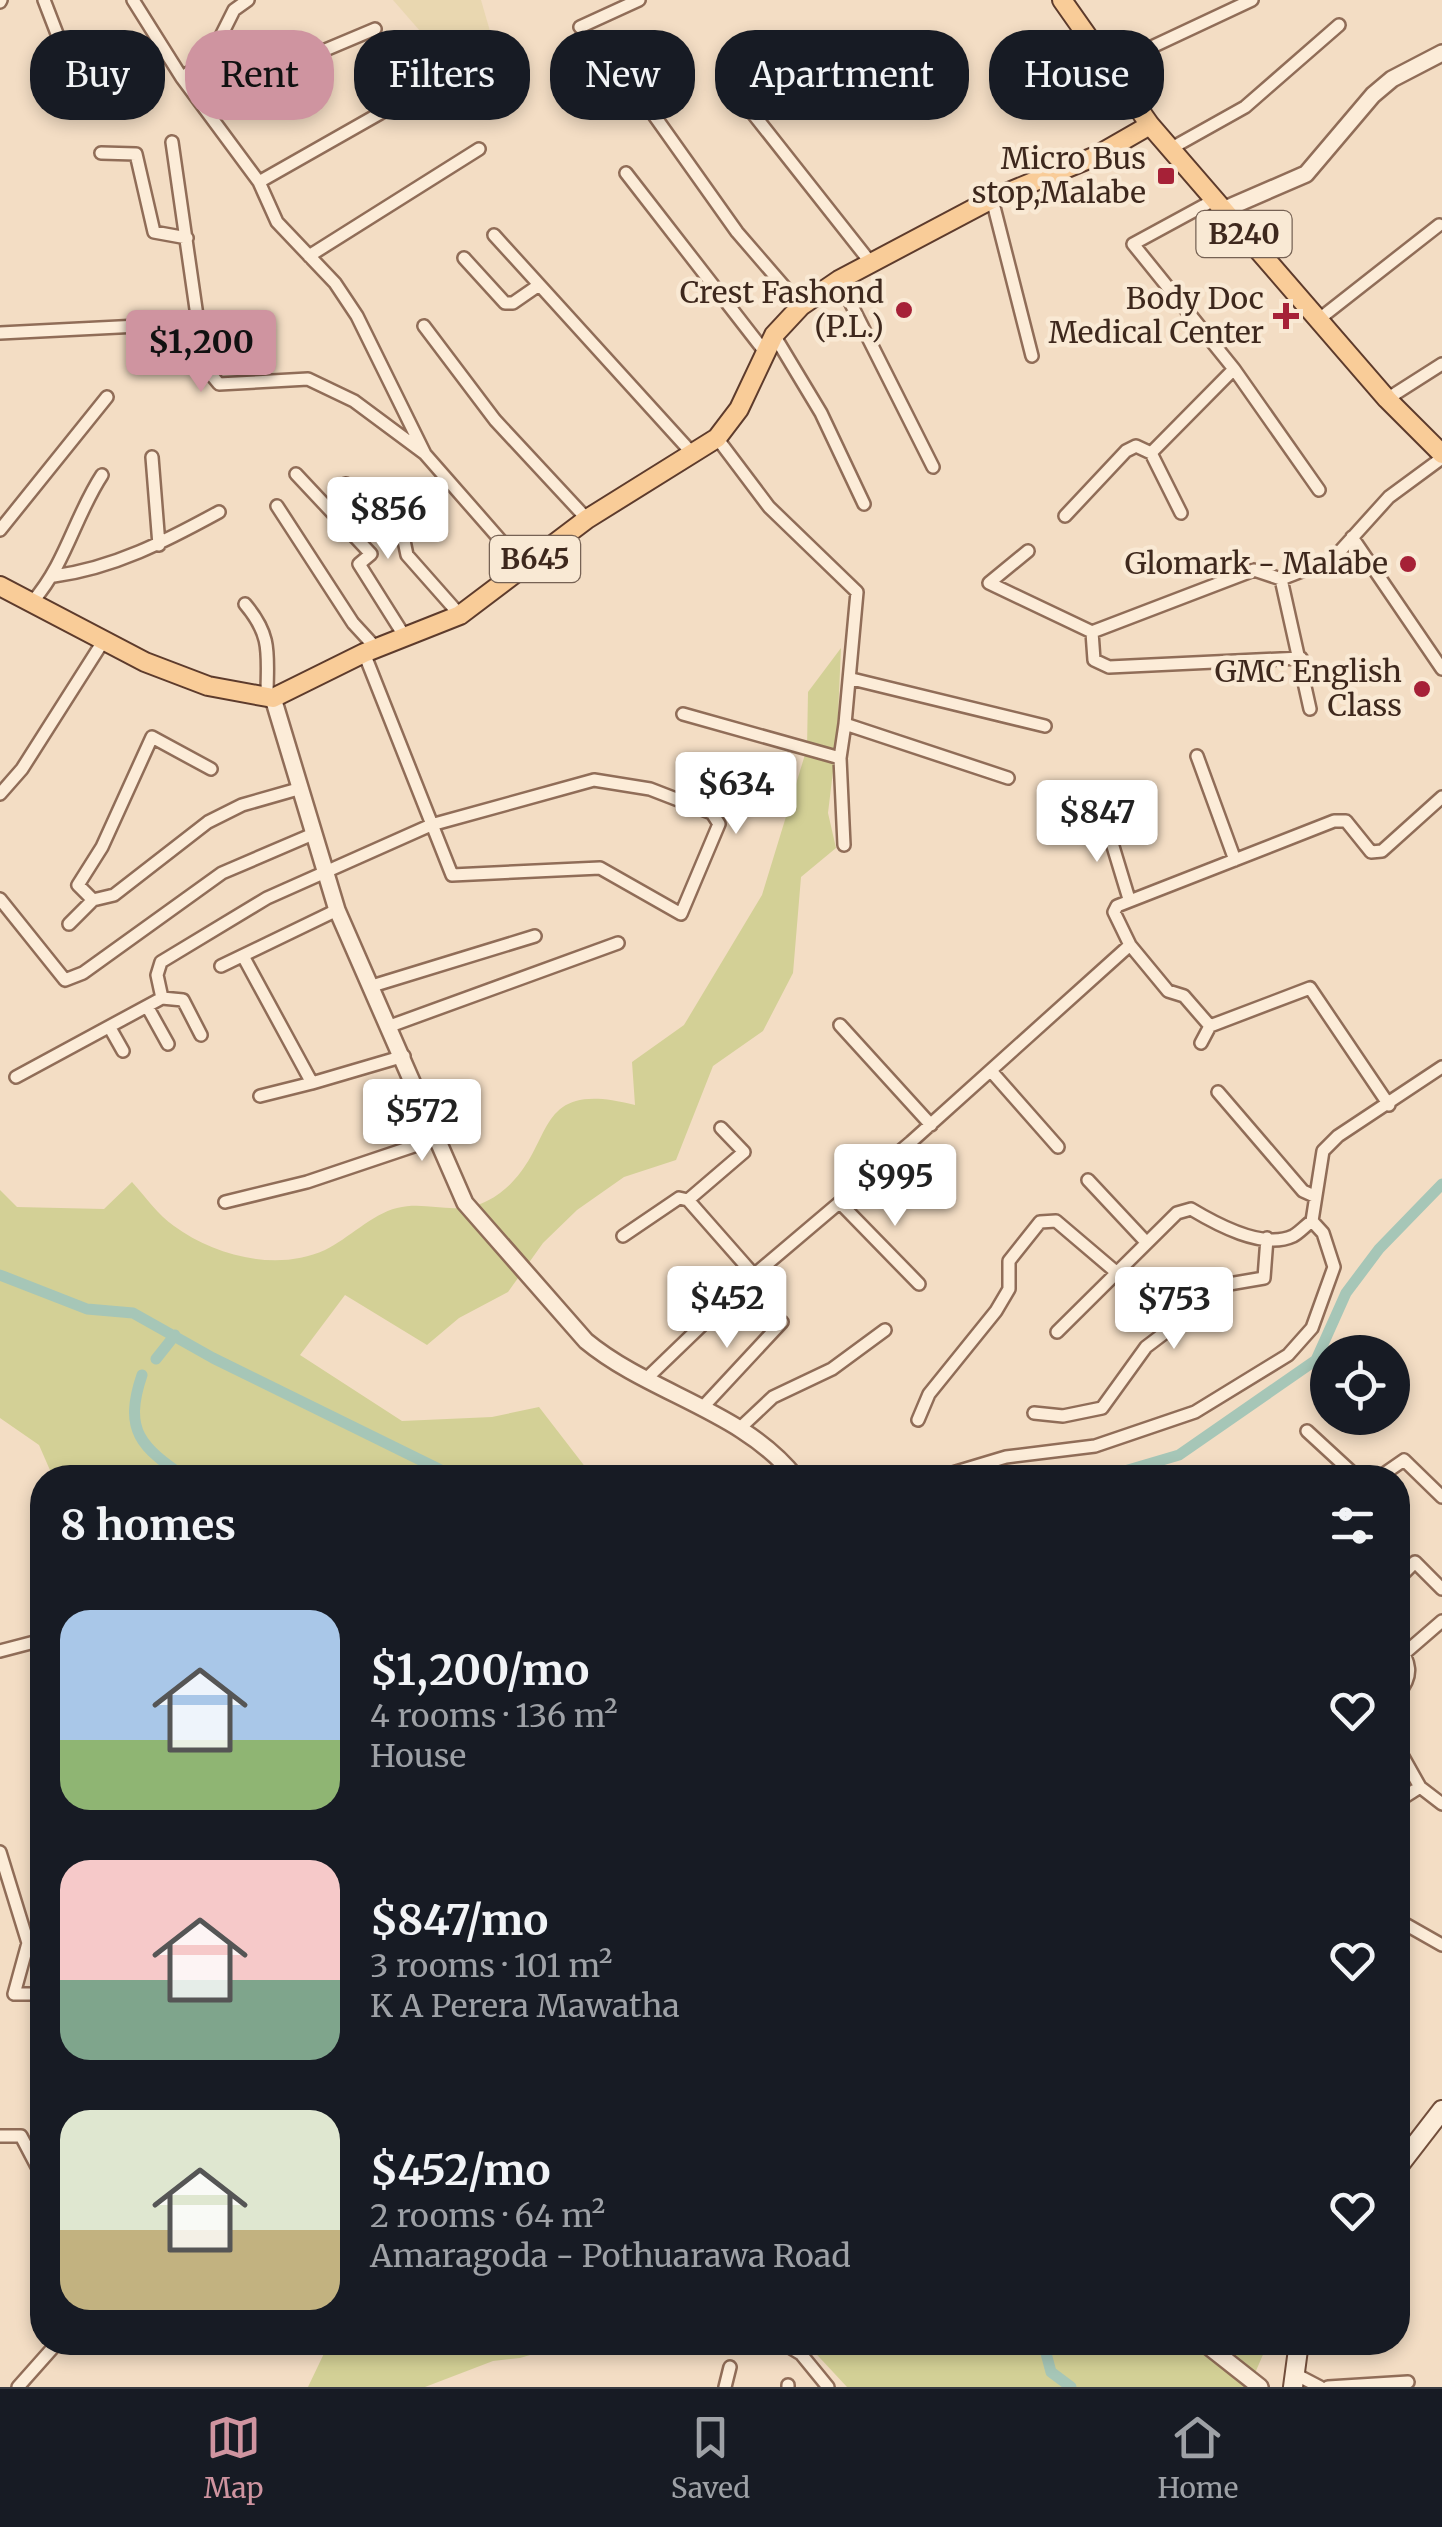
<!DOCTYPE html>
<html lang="en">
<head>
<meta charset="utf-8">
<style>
  body { margin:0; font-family:Merriweather,serif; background:#20242c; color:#f1f3f6; height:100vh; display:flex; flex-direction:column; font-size:38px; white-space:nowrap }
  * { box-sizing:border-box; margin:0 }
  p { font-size:32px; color:#9ea1a6 }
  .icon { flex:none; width:55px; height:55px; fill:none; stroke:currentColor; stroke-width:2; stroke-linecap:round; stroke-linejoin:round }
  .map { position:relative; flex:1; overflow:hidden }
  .side { position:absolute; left:30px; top:1465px; width:1380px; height:890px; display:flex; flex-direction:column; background:#171b24; border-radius:40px; box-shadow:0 5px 15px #0003 }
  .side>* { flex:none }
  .banner { position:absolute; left:30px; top:30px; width:1382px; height:90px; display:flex; gap:20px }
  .buttons { position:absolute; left:1310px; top:1335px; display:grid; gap:20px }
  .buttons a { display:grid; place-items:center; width:100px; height:100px; border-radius:50%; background:#171b24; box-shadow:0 5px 15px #0003; font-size:50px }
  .price { position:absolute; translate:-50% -85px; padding:0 22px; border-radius:10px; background:#fff; color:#222; font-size:32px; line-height:65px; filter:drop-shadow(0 2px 5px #0008) }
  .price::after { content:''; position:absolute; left:50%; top:60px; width:30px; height:22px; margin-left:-15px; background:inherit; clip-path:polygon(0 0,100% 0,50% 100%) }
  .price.active { background:#cf94a0; color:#111 }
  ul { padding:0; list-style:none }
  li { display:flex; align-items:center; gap:30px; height:250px; padding:0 30px }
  li span { display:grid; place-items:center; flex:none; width:280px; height:200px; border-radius:30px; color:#555 }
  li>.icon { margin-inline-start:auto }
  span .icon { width:120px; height:120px; fill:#fffc; stroke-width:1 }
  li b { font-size:42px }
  h2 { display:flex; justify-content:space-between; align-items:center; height:120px; padding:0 30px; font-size:42px }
  .pill { padding:0 35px; border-radius:40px; background:#171b24; box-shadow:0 5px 15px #0003; font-size:35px; line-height:90px }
  .pill.active { background:#cf94a0; color:#111 }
  .tabs { display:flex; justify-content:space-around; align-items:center; height:140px; border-top:2px solid #363941; background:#171b24; font-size:28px; color:#9ea1a6 }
  .tabs a { display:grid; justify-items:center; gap:5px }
  .tabs .active { color:#cf94a0 }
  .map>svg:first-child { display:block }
  .farmland { fill:#e9d7b0 }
  .green { fill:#d3d096 }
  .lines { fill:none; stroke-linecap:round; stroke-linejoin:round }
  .canal { stroke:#a6c6b7; stroke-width:11 }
  .minor-casing { stroke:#906d58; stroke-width:16 }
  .tertiary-casing { stroke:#906d58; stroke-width:20 }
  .secondary-casing { stroke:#724e3b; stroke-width:22 }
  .primary-casing { stroke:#5d3b2c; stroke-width:22 }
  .minor { stroke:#fcecd8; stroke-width:11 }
  .tertiary { stroke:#fcecd8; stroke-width:15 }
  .secondary { stroke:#fcecd8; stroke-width:18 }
  .primary { stroke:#f9cc98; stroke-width:18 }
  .poi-dot { fill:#a62137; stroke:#f9e9d4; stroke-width:4 }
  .labels { text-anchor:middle; stroke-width:9; stroke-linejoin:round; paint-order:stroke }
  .shield { fill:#f9e9d4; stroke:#766254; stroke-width:2.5 }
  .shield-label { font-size:28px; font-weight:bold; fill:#3e281d }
  .poi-label { font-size:30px; fill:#3e281d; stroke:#f9e9d4; text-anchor:end }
</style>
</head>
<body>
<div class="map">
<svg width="1442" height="2387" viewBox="0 0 1442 2387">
  <rect width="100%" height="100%" fill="#f3ddc4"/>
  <path class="farmland" d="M393 0H481L494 45 434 47Z"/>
  <path class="green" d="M841 648 837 738 828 813 836 848 801 877 793 973 763 1031 713 1066 676 1160 624 1177 577 1210 543 1243 508 1292 459 1318 427 1345 345 1295 300 1355 402 1421 492 1417 539 1407 593 1477H53L39 1445 0 1418V1190L17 1207 104 1209 132 1182C145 1196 158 1215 174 1226 215 1256 277 1272 325 1250 348 1239 372 1214 397 1208 433 1199 461 1222 500 1193 559 1149 527 1077 635 1105L632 1062 684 1025 762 895 807 748 808 692Z
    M329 2343V2342L570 2343 520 2358 493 2361 425 2387H308Z
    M806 2343H1268L1249 2387H847Z"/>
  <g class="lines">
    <path class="canal" d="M0 1275 87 1309 133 1313 213 1358 457 1478
      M156 1359 175 1335
      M142 1375C123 1431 141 1447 186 1478
      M1101 1478 1179 1455 1316 1360 1346 1293 1379 1249 1442 1184
      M1043 2342 1051 2372 1071 2387"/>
    <defs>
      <path id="minor" d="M44 0 71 70
        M133 0 182 78 259 182 277 222 335 283 357 316 425 454 524 567
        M0 2 1 0
        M580 27 639 0
        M1107 68 1252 0
        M182 78 211 56 234 10 248 0
        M639 94 737 232 801 306
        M747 106 871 263
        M205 109 223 93 375 29
        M172 142 198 323
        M1170 149 1245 107 1339 25
        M101 153 136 154 154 232 187 238
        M626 173 765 352
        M259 182 414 94
        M992 199 1032 356
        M494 235 692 453
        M309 256 479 149
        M464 258 505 303H513L539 285
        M839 280 933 467
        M1318 320 1439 225
        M424 326 495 420 587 519
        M0 333 198 323 209 372 219 384 308 379 354 401 424 453
        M774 335 821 413 864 504
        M1234 369 1319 490
        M1387 399 1442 364
        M717 438 769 507 857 592 845 724 1008 778
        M1151 453 1181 513
        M152 457 159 545
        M296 474 371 554 359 564 405 637
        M346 484 402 531 407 555 460 615
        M277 506 353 623 376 648
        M1065 516 1126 451 1136 446 1151 453 1234 369 1133 244 1214 200
        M0 530 107 397
        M1352 537 1442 669
        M1028 551 989 583 1092 632 1254 570 1281 579 1310 709
        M54 576C114 568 166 541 219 512
        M1281 579 1333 559 1389 497 1442 458
        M33 601C66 563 75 516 102 475
        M245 604C273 637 267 655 267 697
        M1092 632 1094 660 1109 667 1301 658
        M852 679 1045 726
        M683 714 840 758
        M1197 756 1235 860
        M0 794 22 769 104 640
        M1105 820 1129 899
        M844 845 840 758 845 724
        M0 899 65 980 83 973 222 873 313 834
        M93 900 78 885 102 847 152 737 211 769
        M69 924 93 900 114 895 208 822 242 805 298 789
        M243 956 312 1083 404 1056
        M221 966 337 910
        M372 986 535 936
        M162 998 183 1000 201 1035
        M148 1008 168 1044
        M840 1025 931 1125
        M390 1026 618 943
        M1210 1026 1310 988 1389 1105
        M110 1028 123 1051
        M1201 1043 1210 1026 1184 996 1168 991 1130 945 1114 912 1117 906 1334 821H1346L1371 852 1382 851 1442 797
        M991 1071 1058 1147
        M16 1077 162 998 157 975 161 962 267 898 431 825 594 780 650 789 712 813 719 824 681 914 600 868 452 875 364 653
        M1218 1092 1303 1191 1314 1196
        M260 1096 312 1083
        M1088 1180 1146 1242
        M688 1200 744 1152 721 1128
        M225 1202 307 1182 435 1139
        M841 1204 919 1284
        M623 1236 679 1198 688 1200 754 1275
        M1057 1332 1177 1213 1191 1209C1216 1224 1263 1250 1293 1236 1299 1233 1306 1225 1312 1221
        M646 1379 754 1275 911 1142 1130 945
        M702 1408 782 1322
        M1034 1413 1063 1416 1102 1408 1146 1347 1229 1284 1264 1278 1267 1238
        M918 1420 929 1394 996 1311 1009 1289V1261L1040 1222 1056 1221 1116 1272
        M739 1429 773 1397 832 1369 885 1330
        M1307 1431 1358 1478
        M936 1478 1006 1457 1095 1446 1195 1412 1288 1355 1312 1328 1334 1267 1323 1233 1312 1221 1323 1151 1338 1136 1442 1067
        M1378 1478 1404 1460 1442 1497
        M1398 1579 1415 1562 1442 1589
        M1398 1642C1409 1663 1415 1674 1398 1694
        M0 1651 42 1640
        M1398 1659 1442 1621
        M1398 1748 1420 1787 1442 1804
        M1398 1801 1420 1787
        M0 1852 28 1943 14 1994H42
        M1398 1920 1442 1945
        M0 2136H21L42 2176
        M781 2342 801 2354 828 2387
        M1295 2374 1320 2387
        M788 2385V2387
        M18 2387 58 2342
        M725 2387 730 2367
        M1328 2387 1408 2382"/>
      <path id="tertiary" d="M1223 210 1306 174 1373 95 1392 79 1442 53
        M273 698 337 910 465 1203 586 1341C650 1394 744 1411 796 1478
        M1203 2342 1260 2387"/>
      <path id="secondary" d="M1398 2167 1442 2110
        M1293 2387 1299 2342"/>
      <path id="primary" d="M1062 0 1150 125 1387 399 1442 454
        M0 586 145 662 208 686 273 698 364 653 460 615 587 519 717 438 739 409 774 335 801 306 839 280 992 199 1096 156 1150 125"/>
    </defs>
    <use href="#minor" class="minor-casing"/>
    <use href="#tertiary" class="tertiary-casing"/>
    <use href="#secondary" class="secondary-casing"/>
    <use href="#primary" class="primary-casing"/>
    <use href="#minor" class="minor"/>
    <use href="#tertiary" class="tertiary"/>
    <use href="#secondary" class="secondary"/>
    <use href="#primary" class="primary"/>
  </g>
  <g class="poi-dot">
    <rect x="1156" y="166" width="20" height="20" rx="5"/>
    <circle cx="904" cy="310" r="10"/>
    <path d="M1281 301h10v10h10v10h-10v10h-10v-10h-10v-10h10z"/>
    <circle cx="1408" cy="564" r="10"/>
    <circle cx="1422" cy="689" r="10"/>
  </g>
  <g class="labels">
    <g class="shield">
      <rect x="1196.5" y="211" width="95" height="46" rx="8"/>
      <rect x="490" y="536" width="90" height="46" rx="8"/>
    </g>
    <g class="shield-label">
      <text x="1244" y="244">B240</text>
      <text x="535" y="569">B645</text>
    </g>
    <g class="poi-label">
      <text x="1146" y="169">Micro Bus<tspan x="1146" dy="34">stop,Malabe</tspan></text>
      <text x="884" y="303">Crest Fashond<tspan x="884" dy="34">(P.L.)</tspan></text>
      <text x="1264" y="309">Body Doc<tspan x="1264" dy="34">Medical Center</tspan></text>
      <text x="1388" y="574">Glomark - Malabe</text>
      <text x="1402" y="682">GMC English<tspan x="1402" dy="34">Class</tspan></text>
    </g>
  </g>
</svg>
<div class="buttons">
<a><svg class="icon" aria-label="locate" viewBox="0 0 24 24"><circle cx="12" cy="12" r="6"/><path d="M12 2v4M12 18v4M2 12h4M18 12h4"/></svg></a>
</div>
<b class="price active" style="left:201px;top:395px">$1,200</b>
<b class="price" style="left:388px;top:562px">$856</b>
<b class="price" style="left:736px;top:837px">$634</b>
<b class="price" style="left:1097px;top:865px">$847</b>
<b class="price" style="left:422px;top:1164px">$572</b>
<b class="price" style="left:895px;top:1229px">$995</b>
<b class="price" style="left:727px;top:1351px">$452</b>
<b class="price" style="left:1174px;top:1352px">$753</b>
<div class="banner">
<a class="pill">Buy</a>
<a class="pill active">Rent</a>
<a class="pill">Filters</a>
<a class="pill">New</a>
<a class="pill">Apartment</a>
<a class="pill">House</a>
</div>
<section class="side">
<h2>8 homes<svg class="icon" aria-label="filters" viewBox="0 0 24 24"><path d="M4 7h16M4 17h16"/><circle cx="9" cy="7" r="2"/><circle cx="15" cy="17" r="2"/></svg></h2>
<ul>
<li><span style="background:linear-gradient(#a9c7e8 65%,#8fb573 0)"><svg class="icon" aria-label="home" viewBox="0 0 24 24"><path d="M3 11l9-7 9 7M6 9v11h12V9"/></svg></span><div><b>$1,200/mo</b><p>4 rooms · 136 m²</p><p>House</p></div><svg class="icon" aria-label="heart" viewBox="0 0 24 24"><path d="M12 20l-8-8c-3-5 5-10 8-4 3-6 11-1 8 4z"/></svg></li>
<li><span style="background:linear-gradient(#f6c9c9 60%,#7fa58c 0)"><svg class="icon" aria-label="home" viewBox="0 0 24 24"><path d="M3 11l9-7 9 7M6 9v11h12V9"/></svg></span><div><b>$847/mo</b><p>3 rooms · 101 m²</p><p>K A Perera Mawatha</p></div><svg class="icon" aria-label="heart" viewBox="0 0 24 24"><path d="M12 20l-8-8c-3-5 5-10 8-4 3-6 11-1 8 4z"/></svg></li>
<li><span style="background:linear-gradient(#dfe7d0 60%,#c2b280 0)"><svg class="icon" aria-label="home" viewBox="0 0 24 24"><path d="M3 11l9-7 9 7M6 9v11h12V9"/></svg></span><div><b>$452/mo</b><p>2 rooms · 64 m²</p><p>Amaragoda - Pothuarawa Road</p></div><svg class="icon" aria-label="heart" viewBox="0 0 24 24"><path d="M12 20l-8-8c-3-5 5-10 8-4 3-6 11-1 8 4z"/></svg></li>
</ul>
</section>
</div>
<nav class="tabs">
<a class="active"><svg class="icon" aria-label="map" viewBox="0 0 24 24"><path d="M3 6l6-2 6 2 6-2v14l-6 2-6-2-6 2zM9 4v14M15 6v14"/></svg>Map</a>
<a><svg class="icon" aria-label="saved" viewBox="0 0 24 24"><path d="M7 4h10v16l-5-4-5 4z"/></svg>Saved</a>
<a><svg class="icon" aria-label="home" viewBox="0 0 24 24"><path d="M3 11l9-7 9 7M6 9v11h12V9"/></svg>Home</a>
</nav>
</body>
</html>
